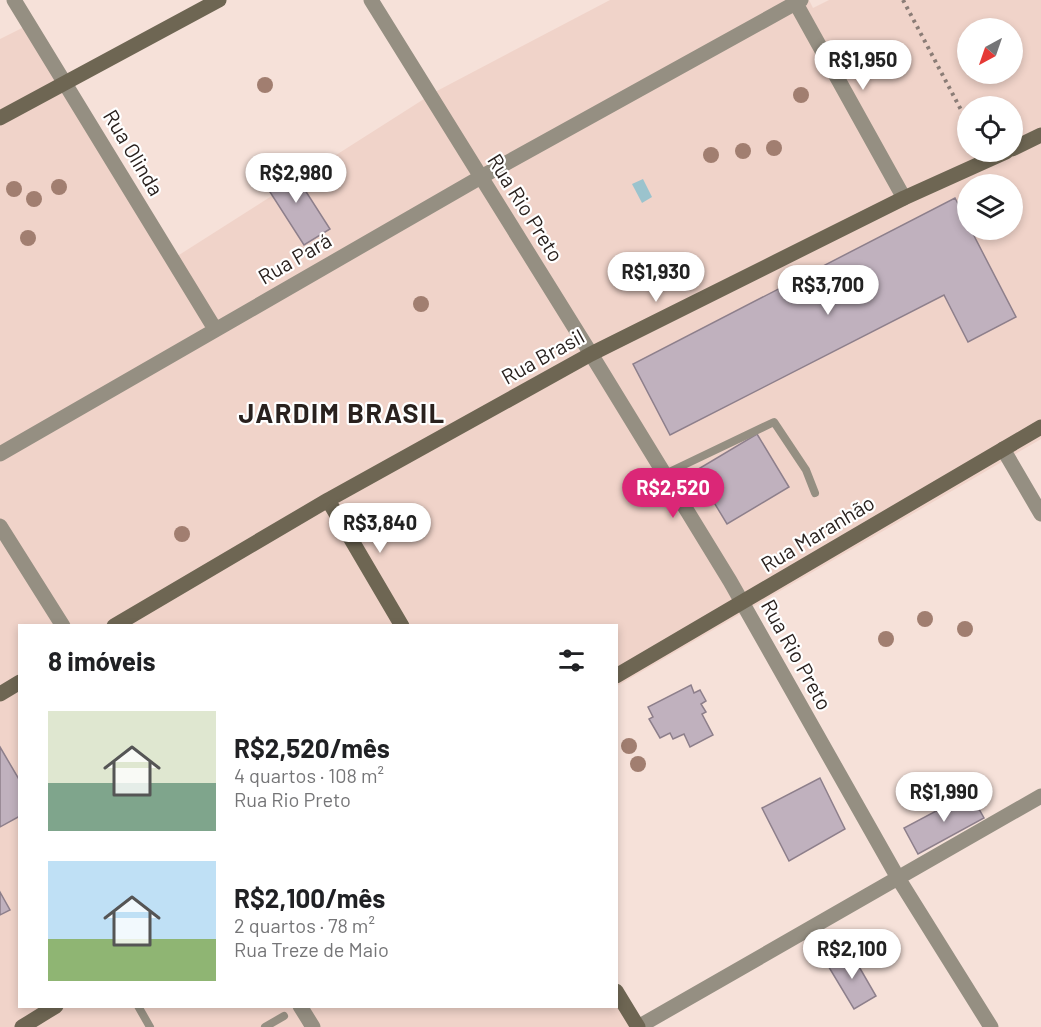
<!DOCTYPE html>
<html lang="pt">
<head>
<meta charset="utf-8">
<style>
  body { margin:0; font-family:Barlow,sans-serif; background:#f2f2f2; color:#202124; height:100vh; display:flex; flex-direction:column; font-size:22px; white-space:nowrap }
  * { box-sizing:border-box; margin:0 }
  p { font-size:20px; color:#757577 }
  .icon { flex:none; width:33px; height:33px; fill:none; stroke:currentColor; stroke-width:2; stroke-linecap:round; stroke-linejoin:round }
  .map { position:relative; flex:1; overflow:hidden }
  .drawer { position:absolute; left:18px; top:624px; width:600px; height:384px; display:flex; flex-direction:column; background:#fff; border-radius:0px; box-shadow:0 3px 9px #0003 }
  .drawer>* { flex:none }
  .needle { width:39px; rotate:220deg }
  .tools { position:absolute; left:957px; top:18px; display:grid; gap:12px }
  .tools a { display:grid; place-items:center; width:66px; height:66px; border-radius:50%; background:#fff; box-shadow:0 3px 9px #0003; font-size:30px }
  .price { position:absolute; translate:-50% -51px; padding:0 14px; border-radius:21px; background:#fff; color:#222; font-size:20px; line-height:39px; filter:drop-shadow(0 2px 3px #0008) }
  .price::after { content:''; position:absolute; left:50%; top:36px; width:18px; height:14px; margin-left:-9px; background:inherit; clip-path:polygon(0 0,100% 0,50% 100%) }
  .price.selected { background:#db2777; color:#fff }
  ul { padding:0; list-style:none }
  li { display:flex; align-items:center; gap:18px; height:150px; padding:0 30px }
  li span { display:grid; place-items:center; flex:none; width:168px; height:120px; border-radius:0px; color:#555 }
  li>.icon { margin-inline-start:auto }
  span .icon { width:72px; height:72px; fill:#fffc; stroke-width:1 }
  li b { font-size:26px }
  h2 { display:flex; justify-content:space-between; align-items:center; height:72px; padding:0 30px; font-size:26px }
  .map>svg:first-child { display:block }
  .built { fill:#f0d3c9; fill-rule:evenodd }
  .water { fill:#9bc3cd }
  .building { fill:#c0b1be; stroke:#8d7f8b; stroke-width:1.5 }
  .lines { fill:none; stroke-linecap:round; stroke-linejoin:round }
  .path { stroke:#8a7c76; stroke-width:4; stroke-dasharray:3 4.5; stroke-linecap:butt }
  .lane { stroke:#958f82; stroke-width:8 }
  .street { stroke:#958f82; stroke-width:15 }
  .secondary { stroke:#6e6653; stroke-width:15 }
  .tree { fill:#a17e70 }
  .labels { text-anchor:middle; stroke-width:4.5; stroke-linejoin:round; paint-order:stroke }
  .street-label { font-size:21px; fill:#29211e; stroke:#fff }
  .district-label { font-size:27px; font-weight:bold; letter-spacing:1.5px; fill:#29211e; stroke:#fff }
</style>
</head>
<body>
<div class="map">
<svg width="1041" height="1027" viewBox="0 0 1041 1027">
  <rect width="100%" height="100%" fill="#f6e1d9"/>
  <path class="built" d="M610 0H809L813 8 829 0H1041V439L617 686 616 626H20V1006H616L617 985 641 1027H0V39L26 26 168 262 435 92ZM968 28H1012V74H968ZM968 106H1012V152H968ZM968 184H1012V230H968Z"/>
  <path class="water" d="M643 179 652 197 642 203 632 184Z"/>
  <path class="building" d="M287 162 330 229 304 245 261 178Z
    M955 198 968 223V230H971L1016 317 968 342 944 295 670 435 633 364Z
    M757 434 789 487 727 524 695 471Z
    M691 685 694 693 700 690 706 701 701 704 706 712 702 714 713 735 690 747 684 734 673 739 670 733 660 738 649 719 653 717 648 707Z
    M0 747 20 781V816L0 827Z
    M820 778 845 829 789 861 762 808Z
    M970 793 984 818 918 854 904 828Z
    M0 892 10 910 0 915Z
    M850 951 876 996 854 1009 827 964Z"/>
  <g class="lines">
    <path class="path" d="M903 0 968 123"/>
    <path class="lane" d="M665 474 774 422 806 470 815 493
      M138 1006 150 1027
      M265 1027 284 1016"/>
    <path class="street" d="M14 0 215 329
      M371 0 591 354 730 581 898 878 991 1027
      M794 0 904 198
      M1003 449 1041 514
      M0 454 481 177 801 0
      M0 526 63 626
      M300 1006 313 1027
      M638 1027 1041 796"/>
    <path class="secondary" d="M0 118 219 0
      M1012 149 1041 135
      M328 500 402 626
      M114 626 328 500 591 354 904 198 1006 152
      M616 676 1041 427
      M0 694 20 682
      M616 991 638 1027
      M22 1027 56 1006"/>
  </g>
  <g class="tree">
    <circle cx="265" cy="85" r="8"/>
    <circle cx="801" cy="95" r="8"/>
    <circle cx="774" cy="148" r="8"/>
    <circle cx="743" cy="151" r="8"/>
    <circle cx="711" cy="155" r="8"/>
    <circle cx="59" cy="187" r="8"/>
    <circle cx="14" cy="189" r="8"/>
    <circle cx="34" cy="199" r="8"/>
    <circle cx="28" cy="238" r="8"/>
    <circle cx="421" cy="304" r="8"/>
    <circle cx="182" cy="534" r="8"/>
    <circle cx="925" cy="619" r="8"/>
    <circle cx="965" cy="629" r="8"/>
    <circle cx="886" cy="639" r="8"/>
    <circle cx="629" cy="746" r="8"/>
    <circle cx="638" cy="764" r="8"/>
  </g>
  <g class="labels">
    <g class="street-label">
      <text transform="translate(133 153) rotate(59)" y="7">Rua Olinda</text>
      <text transform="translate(525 208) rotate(58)" y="7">Rua Rio Preto</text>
      <text transform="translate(295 259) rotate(-30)" y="7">Rua Pará</text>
      <text transform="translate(543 357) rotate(-29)" y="7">Rua Brasil</text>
      <text transform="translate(818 534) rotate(-31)" y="7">Rua Maranhão</text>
      <text transform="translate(796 655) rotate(61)" y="7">Rua Rio Preto</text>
    </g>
    <g class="district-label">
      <text x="342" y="423">JARDIM BRASIL</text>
    </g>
  </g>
</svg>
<div class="tools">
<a><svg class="needle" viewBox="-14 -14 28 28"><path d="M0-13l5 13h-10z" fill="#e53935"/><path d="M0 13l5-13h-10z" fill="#757577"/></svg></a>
<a><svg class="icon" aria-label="locate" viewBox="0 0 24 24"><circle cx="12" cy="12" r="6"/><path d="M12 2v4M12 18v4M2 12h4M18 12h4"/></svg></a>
<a><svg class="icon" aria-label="layers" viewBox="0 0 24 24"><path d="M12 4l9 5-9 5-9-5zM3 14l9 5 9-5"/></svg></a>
</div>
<b class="price" style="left:863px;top:91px">R$1,950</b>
<b class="price" style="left:296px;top:204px">R$2,980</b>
<b class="price" style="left:656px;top:303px">R$1,930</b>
<b class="price" style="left:828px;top:316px">R$3,700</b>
<b class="price selected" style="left:673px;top:519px">R$2,520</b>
<b class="price" style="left:380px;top:554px">R$3,840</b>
<b class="price" style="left:944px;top:823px">R$1,990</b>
<b class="price" style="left:852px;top:980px">R$2,100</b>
<section class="drawer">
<h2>8 imóveis<svg class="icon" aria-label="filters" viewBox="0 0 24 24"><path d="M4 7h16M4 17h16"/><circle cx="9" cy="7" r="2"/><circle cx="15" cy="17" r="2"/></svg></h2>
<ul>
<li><span style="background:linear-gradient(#dfe7d0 60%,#7fa58c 0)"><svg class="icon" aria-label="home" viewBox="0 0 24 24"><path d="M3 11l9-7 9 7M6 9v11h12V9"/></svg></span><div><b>R$2,520/mês</b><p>4 quartos · 108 m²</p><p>Rua Rio Preto</p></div></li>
<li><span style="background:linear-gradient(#bfe0f5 65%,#8fb573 0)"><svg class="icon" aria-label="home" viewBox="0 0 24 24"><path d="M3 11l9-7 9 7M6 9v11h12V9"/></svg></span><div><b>R$2,100/mês</b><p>2 quartos · 78 m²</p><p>Rua Treze de Maio</p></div></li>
</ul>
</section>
</div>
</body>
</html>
